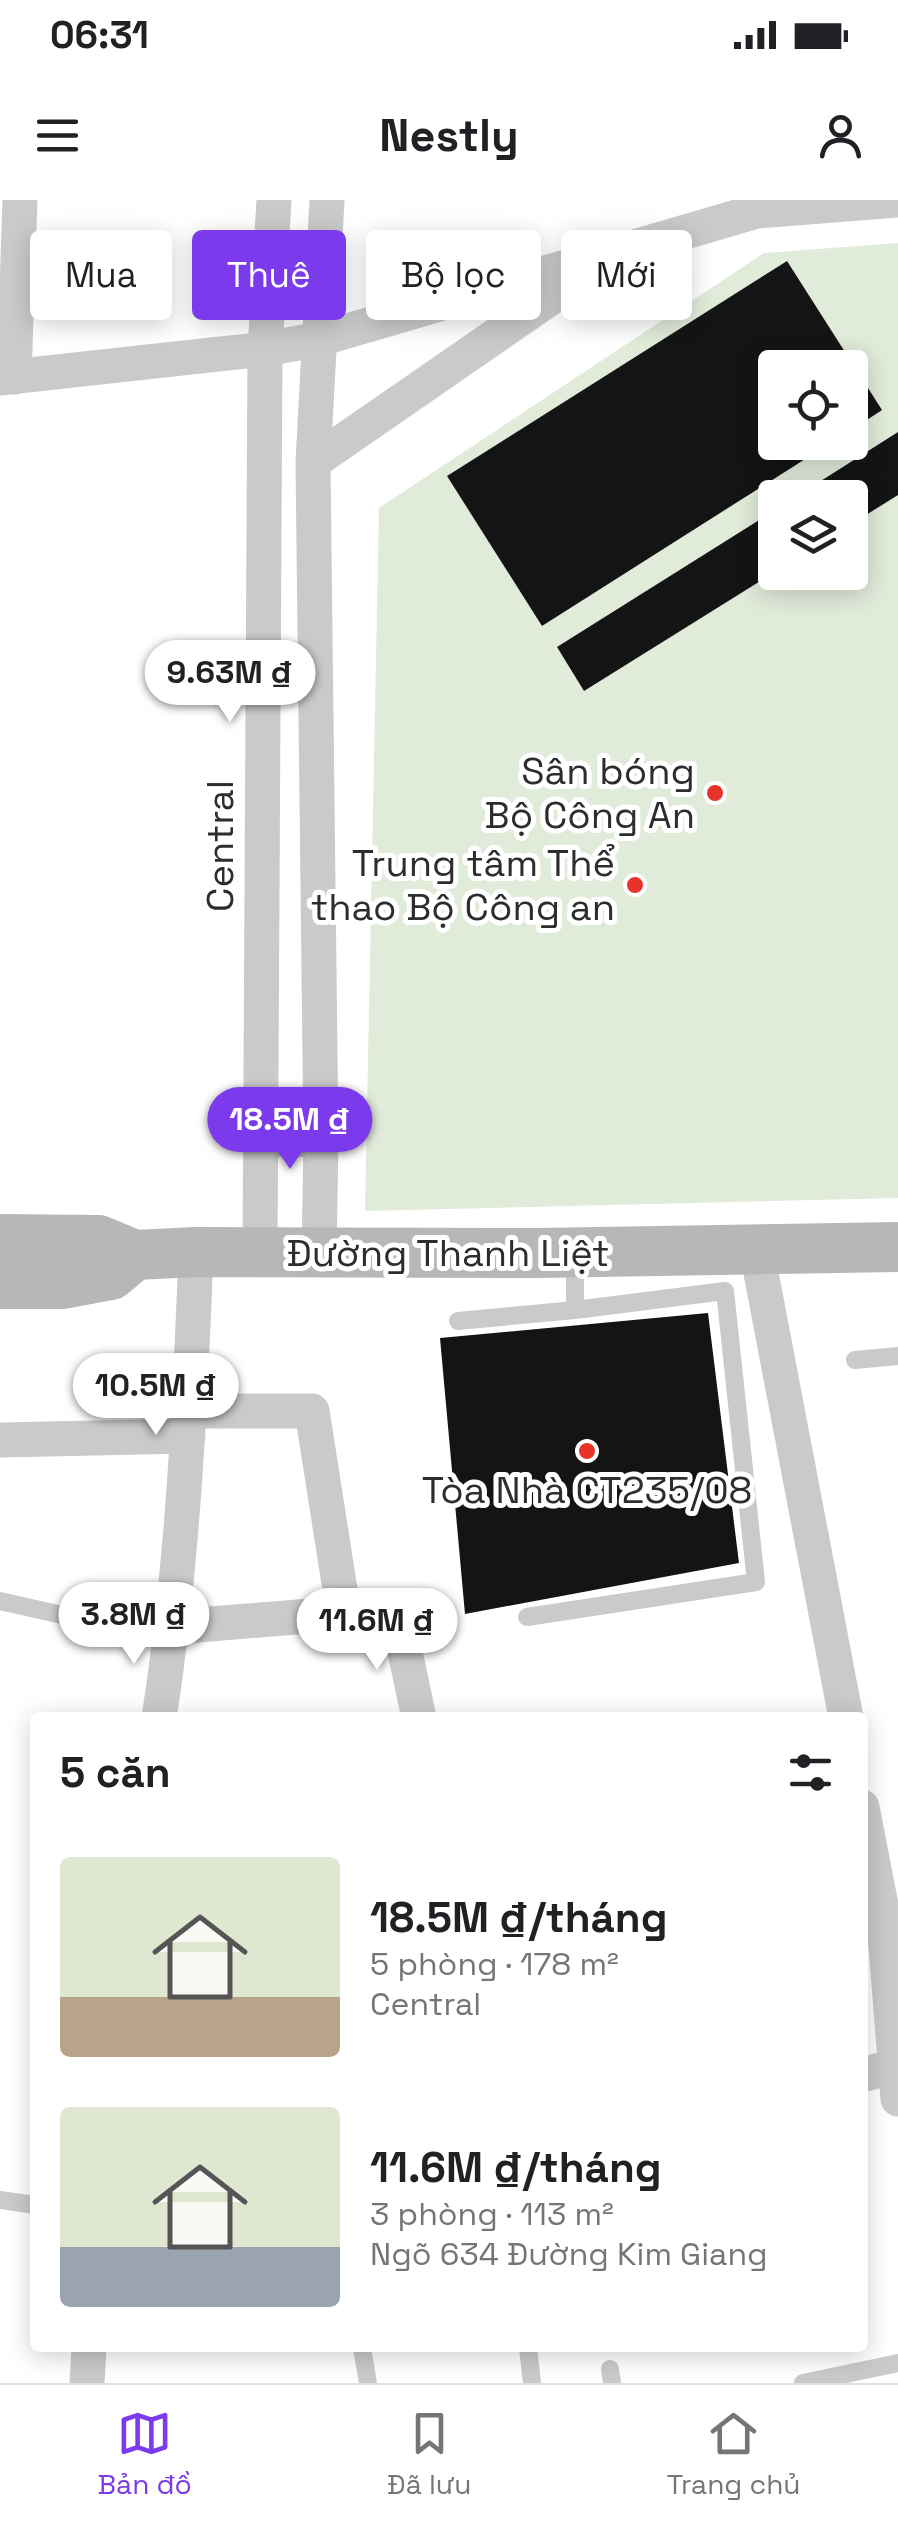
<!DOCTYPE html>
<html lang="vi">
<head>
<meta charset="utf-8">
<style>
  body { margin:0; font-family:"Space Grotesk",sans-serif; background:#f2f2f2; color:#202124; height:100vh; display:flex; flex-direction:column; font-size:38px; white-space:nowrap }
  * { box-sizing:border-box; margin:0 }
  p { font-size:32px; color:#757577 }
  .icon { flex:none; width:55px; height:55px; fill:none; stroke:currentColor; stroke-width:2; stroke-linecap:round; stroke-linejoin:round }
  .map { position:relative; flex:1; overflow:hidden }
  .details { position:absolute; left:30px; top:1512px; width:838px; height:640px; display:flex; flex-direction:column; background:#fff; border-radius:10px; box-shadow:0 5px 25px #0003 }
  .details>* { flex:none }
  .hud { position:absolute; left:30px; top:30px; width:840px; height:90px; display:flex; gap:20px }
  .fabs { position:absolute; left:758px; top:150px; display:grid; gap:20px }
  .fabs a { display:grid; place-items:center; width:110px; height:110px; border-radius:10px; background:#fff; box-shadow:0 5px 25px #0003; font-size:50px }
  .price { position:absolute; translate:-50% -85px; padding:0 22px; border-radius:35px; background:#fff; color:#222; font-size:32px; line-height:65px; filter:drop-shadow(0 2px 5px #0008) }
  .price::after { content:''; position:absolute; left:50%; top:60px; width:30px; height:22px; margin-left:-15px; background:inherit; clip-path:polygon(0 0,100% 0,50% 100%) }
  .price.on { background:#7c3aed; color:#fff }
  ul { padding:0; list-style:none }
  li { display:flex; align-items:center; gap:30px; height:250px; padding:0 30px }
  li span { display:grid; place-items:center; flex:none; width:280px; height:200px; border-radius:10px; color:#555 }
  li>.icon { margin-inline-start:auto }
  span .icon { width:120px; height:120px; fill:#fffc; stroke-width:1 }
  li b { font-size:42px }
  h2 { display:flex; justify-content:space-between; align-items:center; height:120px; padding:0 30px; font-size:42px }
  .pill { padding:0 35px; border-radius:10px; background:#fff; box-shadow:0 5px 25px #0003; font-size:35px; line-height:90px }
  .pill.on { background:#7c3aed; color:#fff }
  .status { display:flex; justify-content:space-between; align-items:center; height:70px; padding:0 50px; background:#fff; direction:ltr }
  .status svg { height:28px; fill:currentColor }
  header { display:flex; justify-content:space-between; align-items:center; height:130px; padding:0 30px; background:#fff; font-size:45px; font-weight:700 }
  .dock { display:flex; justify-content:space-around; align-items:center; height:140px; border-top:2px solid #e0e0e0; background:#fff; font-size:28px; color:#757577 }
  .dock a { display:grid; justify-items:center; gap:5px }
  .dock .on { color:#7c3aed }
  .map>svg:first-child { display:block }
  .green { fill:#e1ebda; fill-rule:evenodd }
  .building { fill:#141414 }
  .lines { fill:none; stroke-linecap:round; stroke-linejoin:round }
  .lane { stroke:#cacaca; stroke-width:18 }
  .street { stroke:#cacaca; stroke-width:35 }
  .secondary { stroke:#b7b7b7; stroke-width:50 }
  .poi-dot { fill:#e8332b; stroke:#fff; stroke-width:4 }
  .labels { text-anchor:middle; stroke-width:10; stroke-linejoin:round; paint-order:stroke }
  .poi-label { font-size:38px; fill:#2d2d2d; stroke:#fff; text-anchor:end }
  .street-label { font-size:38px; fill:#2d2d2d; stroke:#fff }
</style>
</head>
<body>
<div class="status"><b>06:31</b><svg viewBox="0 0 49 12"><path d="M0 12V9h3v3zM5 12V6h3v6zM10 12V3h3v9zM15 12V0h3v12zM26 1h20v11H26zM47 4h2v5h-2z"/></svg></div>
<header><svg class="icon" aria-label="menu" viewBox="0 0 24 24"><path d="M4 6h16M4 12h16M4 18h16"/></svg>Nestly<svg class="icon" aria-label="person" viewBox="0 0 24 24"><circle cx="12" cy="8" r="4"/><path d="M4 21q1-7 8-7t8 7"/></svg></header>
<div class="map">
<svg width="898" height="2183" viewBox="0 0 898 2183">
  <rect width="100%" height="100%" fill="#fff"/>
  <path class="green" d="M898 43V998L365 1011 379 308 764 53ZM775 168H850V242H775ZM775 298H850V372H775Z"/>
  <path class="building" d="M787 61 882 210 850 231V168H775V242H832L542 426 447 276Z
    M898 232V295L850 325V298H794Z
    M775 310V372L584 491 557 447Z
    M708 1113 739 1363 465 1414 440 1138Z"/>
  <g class="lines">
    <path class="lane" d="M458 1121 575 1110
      M855 1160 898 1156
      M0 1401 62 1415 173 1427
      M527 1417 756 1382 725 1091 575 1110V1054
      M0 2000 35 2005
      M362 2148 368 2183
      M528 2148 532 2183
      M610 2169 612 2183
      M803 2183 898 2163"/>
    <path class="street" d="M14 177 20 0
      M0 178 265 149 320 139 757 11 898 0
      M313 262 588 72
      M260 939 321 940
      M757 1052 846 1518
      M260 1053 265 149 274 0
      M319 1054 321 940 313 262 327 0
      M190 1211H312L344 1415
      M0 1240 188 1236
      M173 1427 396 1409 419 1518
      M159 1518C183 1363 190 1208 196 1052
      M862 1607 884 1721 898 1899
      M862 1875 898 1865
      M87 2183 89 2148"/>
    <path class="secondary" d="M0 1039 99 1040 135 1055 196 1052 537 1053 898 1047
      M0 1084H63L111 1075 135 1055"/>
  </g>
  <g class="poi-dot">
    <circle cx="715" cy="593" r="10"/>
    <circle cx="635" cy="685" r="10"/>
    <circle cx="587" cy="1251" r="10"/>
  </g>
  <g class="labels">
    <g class="poi-label">
      <text x="695" y="584">Sân bóng<tspan x="695" dy="44">Bộ Công An</tspan></text>
      <text x="615" y="676">Trung tâm Thể<tspan x="615" dy="44">thao Bộ Công an</tspan></text>
      <text x="587" y="1303" text-anchor="middle">Tòa Nhà CT235/08</text>
    </g>
    <g class="street-label">
      <text transform="translate(220 646) rotate(-90)" y="13">Central</text>
      <text x="448" y="1066">Đường Thanh Liệt</text>
    </g>
  </g>
</svg>
<div class="fabs">
<a><svg class="icon" aria-label="locate" viewBox="0 0 24 24"><circle cx="12" cy="12" r="6"/><path d="M12 2v4M12 18v4M2 12h4M18 12h4"/></svg></a>
<a><svg class="icon" aria-label="layers" viewBox="0 0 24 24"><path d="M12 4l9 5-9 5-9-5zM3 14l9 5 9-5"/></svg></a>
</div>
<b class="price" style="left:230px;top:525px">9.63M ₫</b>
<b class="price on" style="left:290px;top:972px">18.5M ₫</b>
<b class="price" style="left:156px;top:1238px">10.5M ₫</b>
<b class="price" style="left:134px;top:1467px">3.8M ₫</b>
<b class="price" style="left:377px;top:1473px">11.6M ₫</b>
<div class="hud">
<a class="pill">Mua</a>
<a class="pill on">Thuê</a>
<a class="pill">Bộ lọc</a>
<a class="pill">Mới</a>
</div>
<section class="details">
<h2>5 căn<svg class="icon" aria-label="filters" viewBox="0 0 24 24"><path d="M4 7h16M4 17h16"/><circle cx="9" cy="7" r="2"/><circle cx="15" cy="17" r="2"/></svg></h2>
<ul>
<li><span style="background:linear-gradient(#dfe7d0 70%,#b9a48a 0)"><svg class="icon" aria-label="home" viewBox="0 0 24 24"><path d="M3 11l9-7 9 7M6 9v11h12V9"/></svg></span><div><b>18.5M ₫/tháng</b><p>5 phòng · 178 m²</p><p>Central</p></div></li>
<li><span style="background:linear-gradient(#dfe7d0 70%,#9aa5b1 0)"><svg class="icon" aria-label="home" viewBox="0 0 24 24"><path d="M3 11l9-7 9 7M6 9v11h12V9"/></svg></span><div><b>11.6M ₫/tháng</b><p>3 phòng · 113 m²</p><p>Ngõ 634 Đường Kim Giang</p></div></li>
</ul>
</section>
</div>
<nav class="dock">
<a class="on"><svg class="icon" aria-label="map" viewBox="0 0 24 24"><path d="M3 6l6-2 6 2 6-2v14l-6 2-6-2-6 2zM9 4v14M15 6v14"/></svg>Bản đồ</a>
<a><svg class="icon" aria-label="saved" viewBox="0 0 24 24"><path d="M7 4h10v16l-5-4-5 4z"/></svg>Đã lưu</a>
<a><svg class="icon" aria-label="home" viewBox="0 0 24 24"><path d="M3 11l9-7 9 7M6 9v11h12V9"/></svg>Trang chủ</a>
</nav>
</body>
</html>
